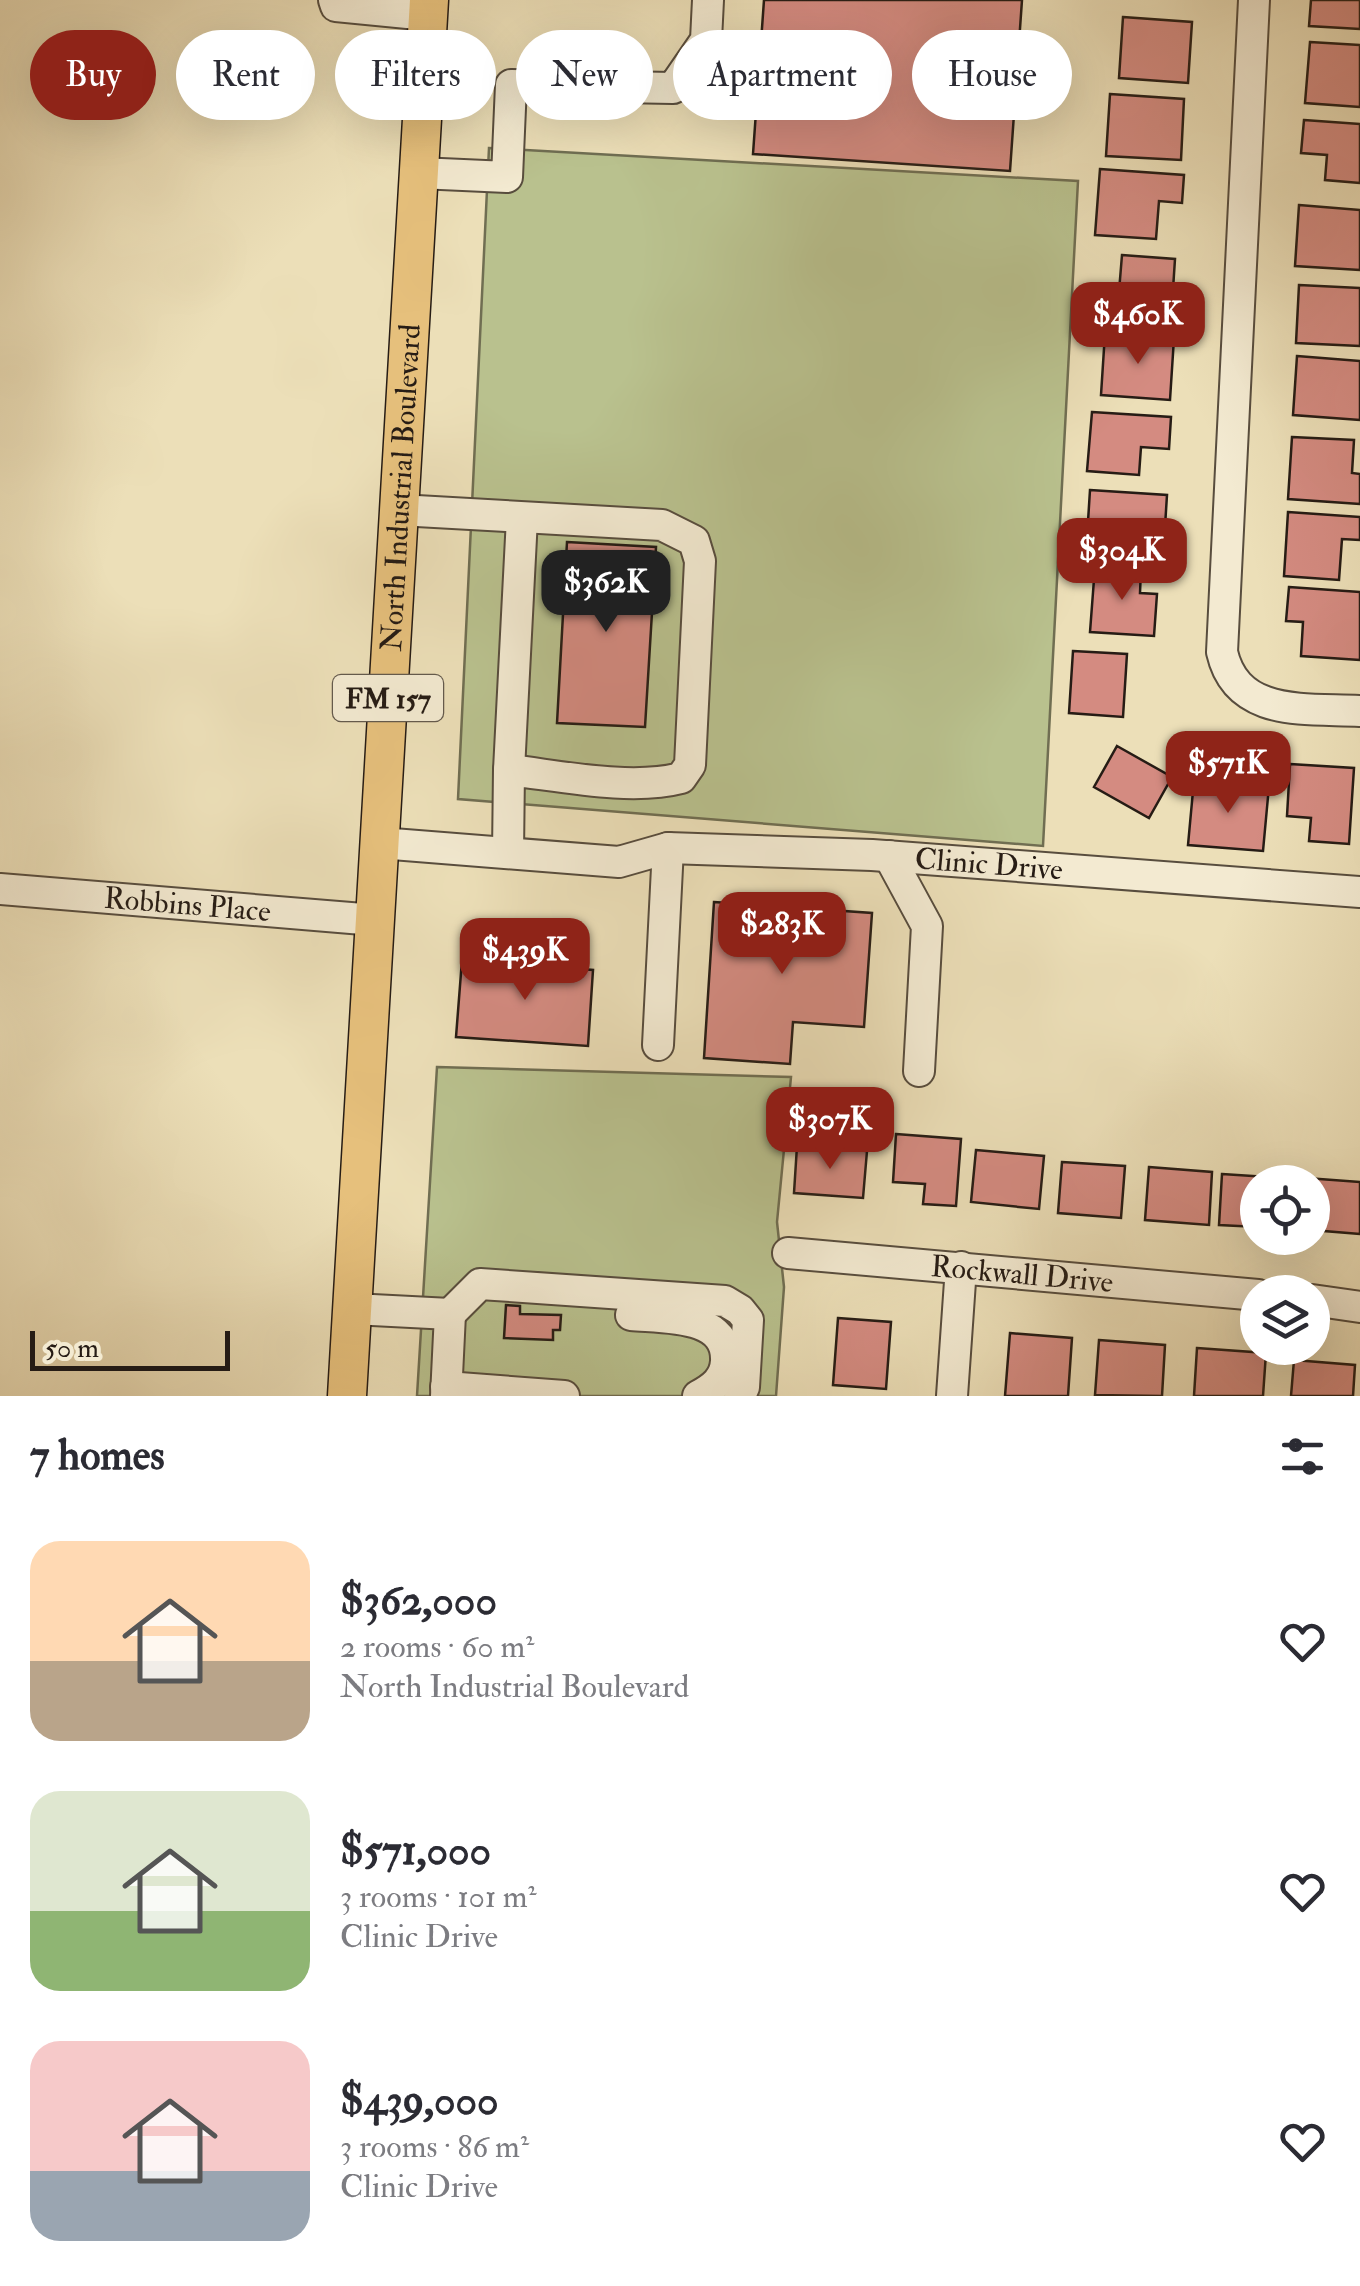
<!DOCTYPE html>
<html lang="en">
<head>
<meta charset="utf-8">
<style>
  body { margin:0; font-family:"IM FELL Double Pica",serif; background:#f2f2f3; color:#2b2b33; height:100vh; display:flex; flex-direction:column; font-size:38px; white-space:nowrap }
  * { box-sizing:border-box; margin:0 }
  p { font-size:32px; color:#7c7c81 }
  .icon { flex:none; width:55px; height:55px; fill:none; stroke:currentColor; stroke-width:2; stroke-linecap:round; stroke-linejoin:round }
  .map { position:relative; height:1396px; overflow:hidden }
  .drawer { display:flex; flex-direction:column; background:#fff; flex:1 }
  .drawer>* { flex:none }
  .guide { position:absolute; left:30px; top:30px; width:1300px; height:90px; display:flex; gap:20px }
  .tools { position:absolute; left:1240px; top:1165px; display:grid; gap:20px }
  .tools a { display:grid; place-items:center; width:90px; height:90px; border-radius:50%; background:#fff; box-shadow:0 10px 40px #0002; font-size:50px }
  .scale { position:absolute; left:30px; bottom:25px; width:200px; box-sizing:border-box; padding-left:10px; border:5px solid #261c15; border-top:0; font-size:28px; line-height:35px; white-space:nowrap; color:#261c15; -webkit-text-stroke:8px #f3ead1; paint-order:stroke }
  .price { position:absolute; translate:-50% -85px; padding:0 22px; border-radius:20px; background:#8f2418; color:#fff; font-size:32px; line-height:65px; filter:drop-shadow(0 2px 5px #0008) }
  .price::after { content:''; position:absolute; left:50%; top:60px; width:30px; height:22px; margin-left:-15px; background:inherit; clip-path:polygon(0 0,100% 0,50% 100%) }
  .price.active { background:#222; color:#fff }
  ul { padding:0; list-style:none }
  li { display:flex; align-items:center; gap:30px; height:250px; padding:0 30px }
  li span { display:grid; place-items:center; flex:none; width:280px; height:200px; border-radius:30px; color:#555 }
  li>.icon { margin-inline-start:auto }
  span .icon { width:120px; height:120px; fill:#fffc; stroke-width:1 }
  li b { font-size:42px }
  h2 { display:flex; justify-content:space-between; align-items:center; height:120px; padding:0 30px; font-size:42px }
  .chip { padding:0 35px; border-radius:45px; background:#fff; box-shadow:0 10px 40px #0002; font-size:35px; line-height:90px }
  .chip.active { background:#8f2418; color:#fff }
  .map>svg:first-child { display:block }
  .green { fill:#b9c18e; stroke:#706e52; stroke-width:2.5 }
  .building { fill:#d48b81; stroke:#261c15; stroke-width:2.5 }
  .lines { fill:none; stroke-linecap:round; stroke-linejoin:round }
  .minor-casing { stroke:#584d3e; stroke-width:34 }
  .major-casing { stroke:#261c15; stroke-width:41 }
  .minor { stroke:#f3ead1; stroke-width:30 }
  .major { stroke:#e6c07c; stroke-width:38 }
  .labels { text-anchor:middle; stroke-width:9; stroke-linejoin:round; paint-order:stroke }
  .shield { fill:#f3ead1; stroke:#645a4d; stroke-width:2.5 }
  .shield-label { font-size:28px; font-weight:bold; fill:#261c15 }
  .street-label { font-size:30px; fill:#261c15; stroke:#f3ead1 }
</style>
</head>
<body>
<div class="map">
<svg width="1360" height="1396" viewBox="0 0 1360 1396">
  <rect width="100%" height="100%" fill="#ecdfb8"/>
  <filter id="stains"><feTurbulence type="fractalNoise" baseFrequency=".002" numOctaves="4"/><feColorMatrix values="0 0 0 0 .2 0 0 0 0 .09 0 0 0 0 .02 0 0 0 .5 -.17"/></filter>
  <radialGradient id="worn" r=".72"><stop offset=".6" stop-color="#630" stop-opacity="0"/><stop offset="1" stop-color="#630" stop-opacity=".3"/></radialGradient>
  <path class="green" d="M489 148 1078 181 1043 846 458 799Z
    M437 1067 791 1077 777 1222 784 1287 776 1396H417Z"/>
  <path class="building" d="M764 0H1022L1010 171 753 154Z
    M1311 0H1360V29L1309 26Z
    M1123 17 1192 22 1188 83 1119 78Z
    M1310 42 1360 45V107L1305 103Z
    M1110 94 1184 99 1181 160 1106 156Z
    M1304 120 1360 124V183L1325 180 1327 155 1301 153Z
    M1100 169 1184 175 1182 203 1159 201 1156 239 1095 235Z
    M1299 205 1360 210V270L1295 266Z
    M1122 255 1175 259 1171 320 1117 316Z
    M1299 285 1360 288V346L1296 343Z
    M1105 333 1174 338 1170 400 1101 395Z
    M1297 356 1360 361V420L1293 415Z
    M1092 412 1171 417 1169 449 1141 447 1139 475 1087 471Z
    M1292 437 1354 440 1352 473 1360 474V504L1288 499Z
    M1090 490 1167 495 1163 558 1086 553Z
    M1288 512 1360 517V540L1342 539 1339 580 1284 576Z
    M567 542 656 547 645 727 557 723Z
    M1095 566 1141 569 1140 593 1157 594 1154 636 1090 632Z
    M1289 587 1360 592V660L1301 656 1303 622 1286 621Z
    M1073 651 1127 654 1123 717 1069 713Z
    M1117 746 1172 777 1149 818 1094 787Z
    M1290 764 1354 768 1349 844 1309 841 1311 818 1287 816Z
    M1194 780 1269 786 1263 851 1188 845Z
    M714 902 872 913 864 1027 793 1022 790 1064 704 1058Z
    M462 960 593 970 588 1046 456 1037Z
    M896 1134 961 1139 956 1206 923 1204 925 1184 893 1182Z
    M797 1146 867 1151 863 1198 794 1193Z
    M976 1150 1044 1156 1039 1209 971 1202Z
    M1062 1162 1125 1166 1121 1218 1058 1213Z
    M1149 1167 1212 1172 1209 1225 1145 1220Z
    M1222 1174 1285 1178V1182H1258V1227L1219 1225Z
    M1306 1178 1360 1182V1234L1312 1230V1182H1306Z
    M506 1305 520 1306V1314L561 1315 560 1330H553V1340L504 1338Z
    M838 1318 891 1322 886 1389 833 1385Z
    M1010 1333 1072 1338 1068 1396H1005Z
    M1099 1340 1165 1345 1162 1396 1095 1395Z
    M1197 1348 1266 1353 1263 1396H1194Z
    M1294 1360 1355 1365 1353 1396H1291Z"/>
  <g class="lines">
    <defs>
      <g id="minor">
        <path d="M334 0 336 6 428 15"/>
        <path d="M1254 0 1222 652C1237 718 1306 708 1360 711"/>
        <path d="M419 173 507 177 511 85 673 88 706 40 708 0"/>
        <path d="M399 510 662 525 694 541 700 561 690 765 681 778C631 791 561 776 509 770L508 853"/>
        <path d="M509 770 522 518"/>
        <path id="s1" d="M380 843 619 862 668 848 872 855 1360 892"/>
        <path d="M889 856 927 926 919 1071"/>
        <path id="s2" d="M0 889 375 920"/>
        <path d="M658 1045 668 848"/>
        <path id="s3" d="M788 1253 1258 1295"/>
        <path d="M1312 1300 1360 1307"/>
        <path d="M353 1309 450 1314 446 1396"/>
        <path d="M450 1314 480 1284 725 1301 740 1310 748 1320 744 1387 740 1396"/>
        <path d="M631 1315C664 1318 728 1314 726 1361 725 1379 713 1388 698 1396"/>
        <path d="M446 1387 564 1396"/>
        <path d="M952 1396 961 1267"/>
      </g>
      <g id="major">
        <path id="s4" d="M347 1396 429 0"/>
      </g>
    </defs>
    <use href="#minor" class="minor-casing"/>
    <use href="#major" class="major-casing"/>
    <use href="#minor" class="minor"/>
    <use href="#major" class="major"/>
  </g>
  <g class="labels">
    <rect class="shield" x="333" y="675" width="110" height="46" rx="8"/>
    <g class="shield-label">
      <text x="388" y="708">FM 157</text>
    </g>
    <g class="street-label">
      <text dy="10" stroke="none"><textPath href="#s4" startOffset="910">North Industrial Boulevard</textPath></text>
      <text dy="10" stroke="none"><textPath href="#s1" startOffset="612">Clinic Drive</textPath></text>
      <text dy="10" stroke="none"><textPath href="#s2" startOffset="188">Robbins Place</textPath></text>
      <text dy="10" stroke="none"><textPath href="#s3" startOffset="235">Rockwall Drive</textPath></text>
    </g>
  </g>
  <rect width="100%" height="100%" filter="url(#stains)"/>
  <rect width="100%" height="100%" fill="url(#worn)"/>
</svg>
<div class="tools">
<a><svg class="icon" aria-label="locate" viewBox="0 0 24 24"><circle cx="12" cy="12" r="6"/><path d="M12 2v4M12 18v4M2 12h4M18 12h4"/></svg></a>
<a><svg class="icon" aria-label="layers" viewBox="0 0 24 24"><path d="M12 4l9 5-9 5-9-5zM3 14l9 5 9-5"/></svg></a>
</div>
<div class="scale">50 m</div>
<b class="price" style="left:1138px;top:367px">$460K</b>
<b class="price" style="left:1122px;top:603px">$304K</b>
<b class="price active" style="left:606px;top:635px">$362K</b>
<b class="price" style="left:1228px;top:816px">$571K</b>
<b class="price" style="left:782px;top:977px">$283K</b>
<b class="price" style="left:525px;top:1003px">$439K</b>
<b class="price" style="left:830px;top:1172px">$307K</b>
<div class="guide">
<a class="chip active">Buy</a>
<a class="chip">Rent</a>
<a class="chip">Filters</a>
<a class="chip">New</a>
<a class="chip">Apartment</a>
<a class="chip">House</a>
</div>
</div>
<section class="drawer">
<h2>7 homes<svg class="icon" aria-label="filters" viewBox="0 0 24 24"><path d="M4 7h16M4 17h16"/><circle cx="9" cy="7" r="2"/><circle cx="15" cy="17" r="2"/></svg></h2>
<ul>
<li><span style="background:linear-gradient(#ffd9b3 60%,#b9a48a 0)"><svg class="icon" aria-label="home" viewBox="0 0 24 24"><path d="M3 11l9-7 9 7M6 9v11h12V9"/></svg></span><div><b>$362,000</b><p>2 rooms · 60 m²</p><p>North Industrial Boulevard</p></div><svg class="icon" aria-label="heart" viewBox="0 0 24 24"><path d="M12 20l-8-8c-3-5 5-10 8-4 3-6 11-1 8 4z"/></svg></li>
<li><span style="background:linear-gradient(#dfe7d0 60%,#8fb573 0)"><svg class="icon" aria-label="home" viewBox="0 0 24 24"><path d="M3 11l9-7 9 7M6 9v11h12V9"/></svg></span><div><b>$571,000</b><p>3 rooms · 101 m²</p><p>Clinic Drive</p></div><svg class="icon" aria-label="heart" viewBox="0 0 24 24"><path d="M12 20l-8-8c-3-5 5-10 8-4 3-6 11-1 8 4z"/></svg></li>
<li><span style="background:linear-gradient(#f6c9c9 65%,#9aa5b1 0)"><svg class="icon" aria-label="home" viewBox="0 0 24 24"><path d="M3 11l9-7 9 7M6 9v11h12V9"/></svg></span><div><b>$439,000</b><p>3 rooms · 86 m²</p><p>Clinic Drive</p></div><svg class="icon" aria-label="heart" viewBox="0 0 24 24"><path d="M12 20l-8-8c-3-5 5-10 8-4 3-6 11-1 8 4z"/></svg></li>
</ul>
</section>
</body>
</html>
